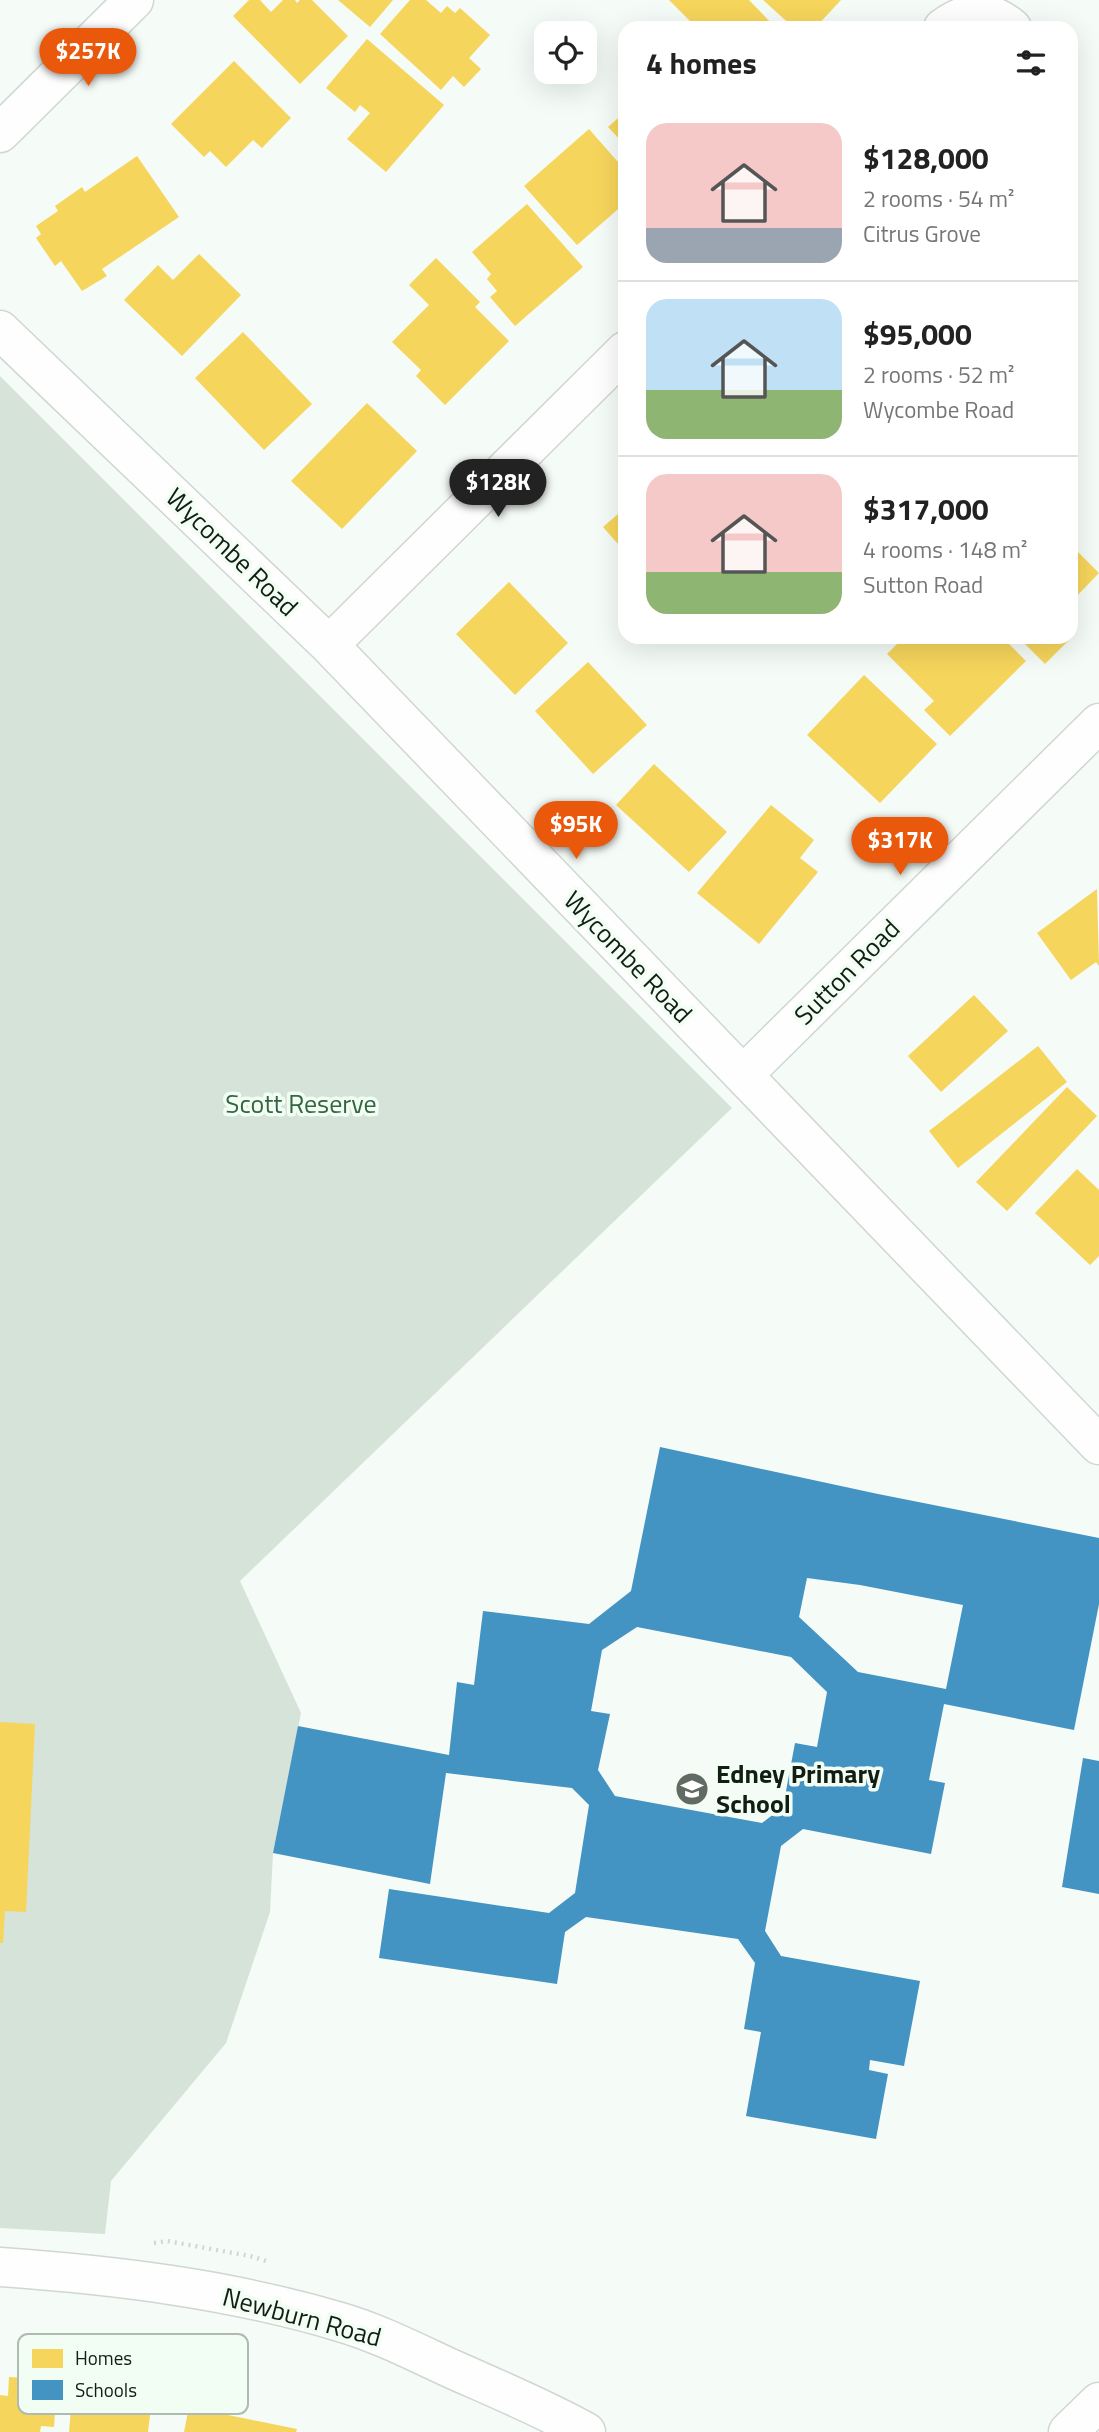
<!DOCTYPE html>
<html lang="en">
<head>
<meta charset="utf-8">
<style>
  body { margin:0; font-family:"Titillium Web",sans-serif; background:#f2f2f2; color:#222; height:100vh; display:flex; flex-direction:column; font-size:26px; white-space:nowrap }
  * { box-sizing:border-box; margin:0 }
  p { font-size:23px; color:#767676 }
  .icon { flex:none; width:38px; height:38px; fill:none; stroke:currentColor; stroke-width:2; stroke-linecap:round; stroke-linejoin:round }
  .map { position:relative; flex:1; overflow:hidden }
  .side { position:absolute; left:618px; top:21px; width:460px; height:623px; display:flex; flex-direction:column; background:#fff; border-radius:21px; box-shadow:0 7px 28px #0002 }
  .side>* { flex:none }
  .buttons { position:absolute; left:534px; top:21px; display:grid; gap:14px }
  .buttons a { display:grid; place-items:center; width:63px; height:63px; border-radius:14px; background:#fff; box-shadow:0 7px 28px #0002; font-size:35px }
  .price { position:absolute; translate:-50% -60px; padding:0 16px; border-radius:24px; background:#ea580c; color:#fff; font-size:23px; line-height:46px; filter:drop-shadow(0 2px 4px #0008) }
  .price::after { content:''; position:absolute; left:50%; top:42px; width:21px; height:16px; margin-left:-10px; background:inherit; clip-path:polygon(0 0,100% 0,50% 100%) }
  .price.current { background:#222; color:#fff }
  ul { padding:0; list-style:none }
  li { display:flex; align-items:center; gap:21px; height:175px; padding:0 28px }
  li+li { border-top:2px solid #e0e0e0 }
  li span { display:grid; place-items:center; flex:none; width:196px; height:140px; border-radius:21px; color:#555 }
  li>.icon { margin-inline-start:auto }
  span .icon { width:84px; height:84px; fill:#fffc; stroke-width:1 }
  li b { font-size:30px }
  h2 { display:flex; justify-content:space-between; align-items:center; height:84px; padding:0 28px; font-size:30px }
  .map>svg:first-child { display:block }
  .green { fill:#d6e3d8 }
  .homes { fill:#f6d55c }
  .schools { fill:#4393c3; fill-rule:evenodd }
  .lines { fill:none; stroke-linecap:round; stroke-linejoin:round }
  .minor-casing { stroke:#cfd7d0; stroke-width:41 }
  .path { stroke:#d4d6d4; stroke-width:4.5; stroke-dasharray:2 5; stroke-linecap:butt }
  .minor { stroke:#fefefe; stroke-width:38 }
  .labels { text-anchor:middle; stroke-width:7; stroke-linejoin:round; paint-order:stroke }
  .street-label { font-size:26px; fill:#121d14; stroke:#f2fef4 }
  .park-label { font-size:26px; fill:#346442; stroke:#f2fef4 }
  .poi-label { font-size:26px; font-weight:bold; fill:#121d14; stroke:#f2fef4; text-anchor:start }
  .key { fill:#f2fef4; stroke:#afbab1; stroke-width:2 }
  .key-label { font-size:19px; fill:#121d14 }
</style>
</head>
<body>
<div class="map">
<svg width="1099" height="2432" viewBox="0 0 1099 2432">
  <rect width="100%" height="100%" fill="#f5fbf6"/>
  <path class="green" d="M0 376 732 1108 240 1581 301 1713 273 1853 270 1912 226 2043 111 2181 105 2234 0 2228Z"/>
  <path class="homes" d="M249 0H260L271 12 283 0H295L297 3 300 0H312L348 36 300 84 233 16Z
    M338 0H393L370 27Z
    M410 0H426L441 13 447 6 455 13 460 8 490 35 469 58 481 69 464 87 453 76 441 90 380 34Z
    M669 0H749L775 27 683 28 690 21Z
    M763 0H841L815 28H794Z
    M367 39 444 105 386 172 347 139 370 113 360 105 355 112 326 88Z
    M234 61 291 118 262 148 253 140 226 167 210 151 204 157 171 124Z
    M625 112V145L608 127Z
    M589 129 625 170V203L577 245 524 186Z
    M137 156 179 217 102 269 107 276 82 291 61 261 55 266 36 238 41 234 36 226 58 211 55 206 82 187 85 192Z
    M527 204 583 267 515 326 490 297 497 291 487 279 491 274 472 252Z
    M199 254 241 295 182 356 124 300 158 265 173 280Z
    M436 258 480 302 475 307 509 341 445 405 416 376 421 370 392 342 429 305 409 285Z
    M243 332 312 404 264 450 195 378Z
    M367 403 417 451 342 529 291 481Z
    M625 508V552L603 527Z
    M1071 545 1099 573 1071 602Z
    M509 582 568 643 515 695 456 634Z
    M904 637H1002L1026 661 950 736 924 710 934 701 887 654Z
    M1018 637H1072L1045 664Z
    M588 662 647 725 593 774 535 711Z
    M864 675 937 744 880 803 807 735Z
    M654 764 727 832 689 872 616 805Z
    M771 805 814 840 800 858 818 872 759 944 697 893Z
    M1097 889 1099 966 1096 962 1071 980 1037 933Z
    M974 995 1008 1031 941 1092 908 1056Z
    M1038 1046 1067 1082 958 1168 929 1131Z
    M1067 1087 1097 1116 1007 1211 976 1182Z
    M1077 1169 1099 1190V1256L1090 1265 1035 1213Z
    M0 1722 35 1724 26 1912 5 1911 3 1943H0Z
    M9 2377 57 2380 54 2427 41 2426 40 2432H0V2395L8 2396Z
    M73 2383 102 2385 101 2401 114 2402 113 2412 150 2415 148 2432H69Z
    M189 2407 297 2429 296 2432H184Z"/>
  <path class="schools" d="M660 1447 878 1494 1099 1538V1604L1074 1730 944 1704 929 1780 945 1783 931 1854 803 1829 781 1846 765 1931 781 1956 920 1981 904 2066 870 2060 869 2070 888 2074 876 2139 746 2116 761 2032 744 2029 755 1963 738 1939 586 1917 565 1932 557 1984 379 1958 389 1889 549 1913 575 1893 589 1805 572 1788 446 1773 430 1884 273 1853 298 1726 449 1755 457 1682 474 1685 483 1611 589 1624 631 1591ZM807 1578 860 1585 963 1605 946 1689 858 1672 799 1617ZM637 1627 791 1657 827 1692 817 1747 795 1743 783 1807 762 1823 615 1796 598 1770 610 1714 591 1711 602 1650Z
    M1083 1758 1099 1761V1894L1062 1887Z"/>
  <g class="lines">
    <defs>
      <path id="minor" d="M943 28C967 10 988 8 1012 28
        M0 133 134 0
        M0 330 329 645 1099 1445
        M329 645 625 351
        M744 1074 1099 723
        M0 2267C114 2275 230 2289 340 2322 378 2333 415 2352 452 2369 497 2389 543 2408 586 2432
        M1068 2432 1099 2402"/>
    </defs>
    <use href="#minor" class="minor-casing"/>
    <path class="path" d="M154 2243 167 2241 250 2256 269 2262"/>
    <use href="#minor" class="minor"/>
  </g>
  <defs>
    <symbol id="school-disc" viewBox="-11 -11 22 22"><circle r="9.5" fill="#616b63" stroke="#f2fef4"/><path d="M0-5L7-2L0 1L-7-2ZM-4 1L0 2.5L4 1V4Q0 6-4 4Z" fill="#fff"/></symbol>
  </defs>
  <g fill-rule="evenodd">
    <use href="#school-disc" x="673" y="1770" width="38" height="38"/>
  </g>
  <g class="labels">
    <g class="street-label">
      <text transform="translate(232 552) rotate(44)" y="9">Wycombe Road</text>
      <text transform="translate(628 957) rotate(46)" y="9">Wycombe Road</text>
      <text transform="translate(847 972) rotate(-45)" y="9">Sutton Road</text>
      <text transform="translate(302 2317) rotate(15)" y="9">Newburn Road</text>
    </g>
    <g class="park-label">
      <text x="301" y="1113">Scott Reserve</text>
    </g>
    <g class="poi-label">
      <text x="716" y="1783">Edney Primary<tspan x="716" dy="30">School</tspan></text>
    </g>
  </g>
  <rect x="18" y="2334" width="230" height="80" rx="10" class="key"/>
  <rect x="32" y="2349" width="31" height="19" fill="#f6d55c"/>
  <rect x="32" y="2380" width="31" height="20" fill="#4393c3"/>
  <g class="key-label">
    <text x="75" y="2365">Homes</text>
    <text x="75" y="2397">Schools</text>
  </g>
</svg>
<div class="buttons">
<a><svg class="icon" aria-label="locate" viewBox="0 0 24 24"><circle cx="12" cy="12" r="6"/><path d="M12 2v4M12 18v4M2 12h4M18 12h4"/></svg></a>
</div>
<b class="price" style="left:88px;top:88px">$257K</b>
<b class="price current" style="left:498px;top:519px">$128K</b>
<b class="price" style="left:576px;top:861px">$95K</b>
<b class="price" style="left:900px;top:877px">$317K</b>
<section class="side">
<h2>4 homes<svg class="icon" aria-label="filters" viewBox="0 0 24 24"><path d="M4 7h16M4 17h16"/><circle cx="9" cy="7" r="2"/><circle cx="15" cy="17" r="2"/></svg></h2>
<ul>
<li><span style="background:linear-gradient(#f6c9c9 75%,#9aa5b1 0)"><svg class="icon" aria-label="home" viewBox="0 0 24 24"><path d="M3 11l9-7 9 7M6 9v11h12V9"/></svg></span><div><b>$128,000</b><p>2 rooms · 54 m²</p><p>Citrus Grove</p></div></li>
<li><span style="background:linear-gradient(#bfe0f5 65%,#8fb573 0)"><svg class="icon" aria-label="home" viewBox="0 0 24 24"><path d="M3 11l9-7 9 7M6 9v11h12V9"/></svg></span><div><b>$95,000</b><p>2 rooms · 52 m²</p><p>Wycombe Road</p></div></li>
<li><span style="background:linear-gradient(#f6c9c9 70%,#8fb573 0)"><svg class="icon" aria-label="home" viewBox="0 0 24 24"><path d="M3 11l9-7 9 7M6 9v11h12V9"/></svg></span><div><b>$317,000</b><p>4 rooms · 148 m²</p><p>Sutton Road</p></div></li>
</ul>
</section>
</div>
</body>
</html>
